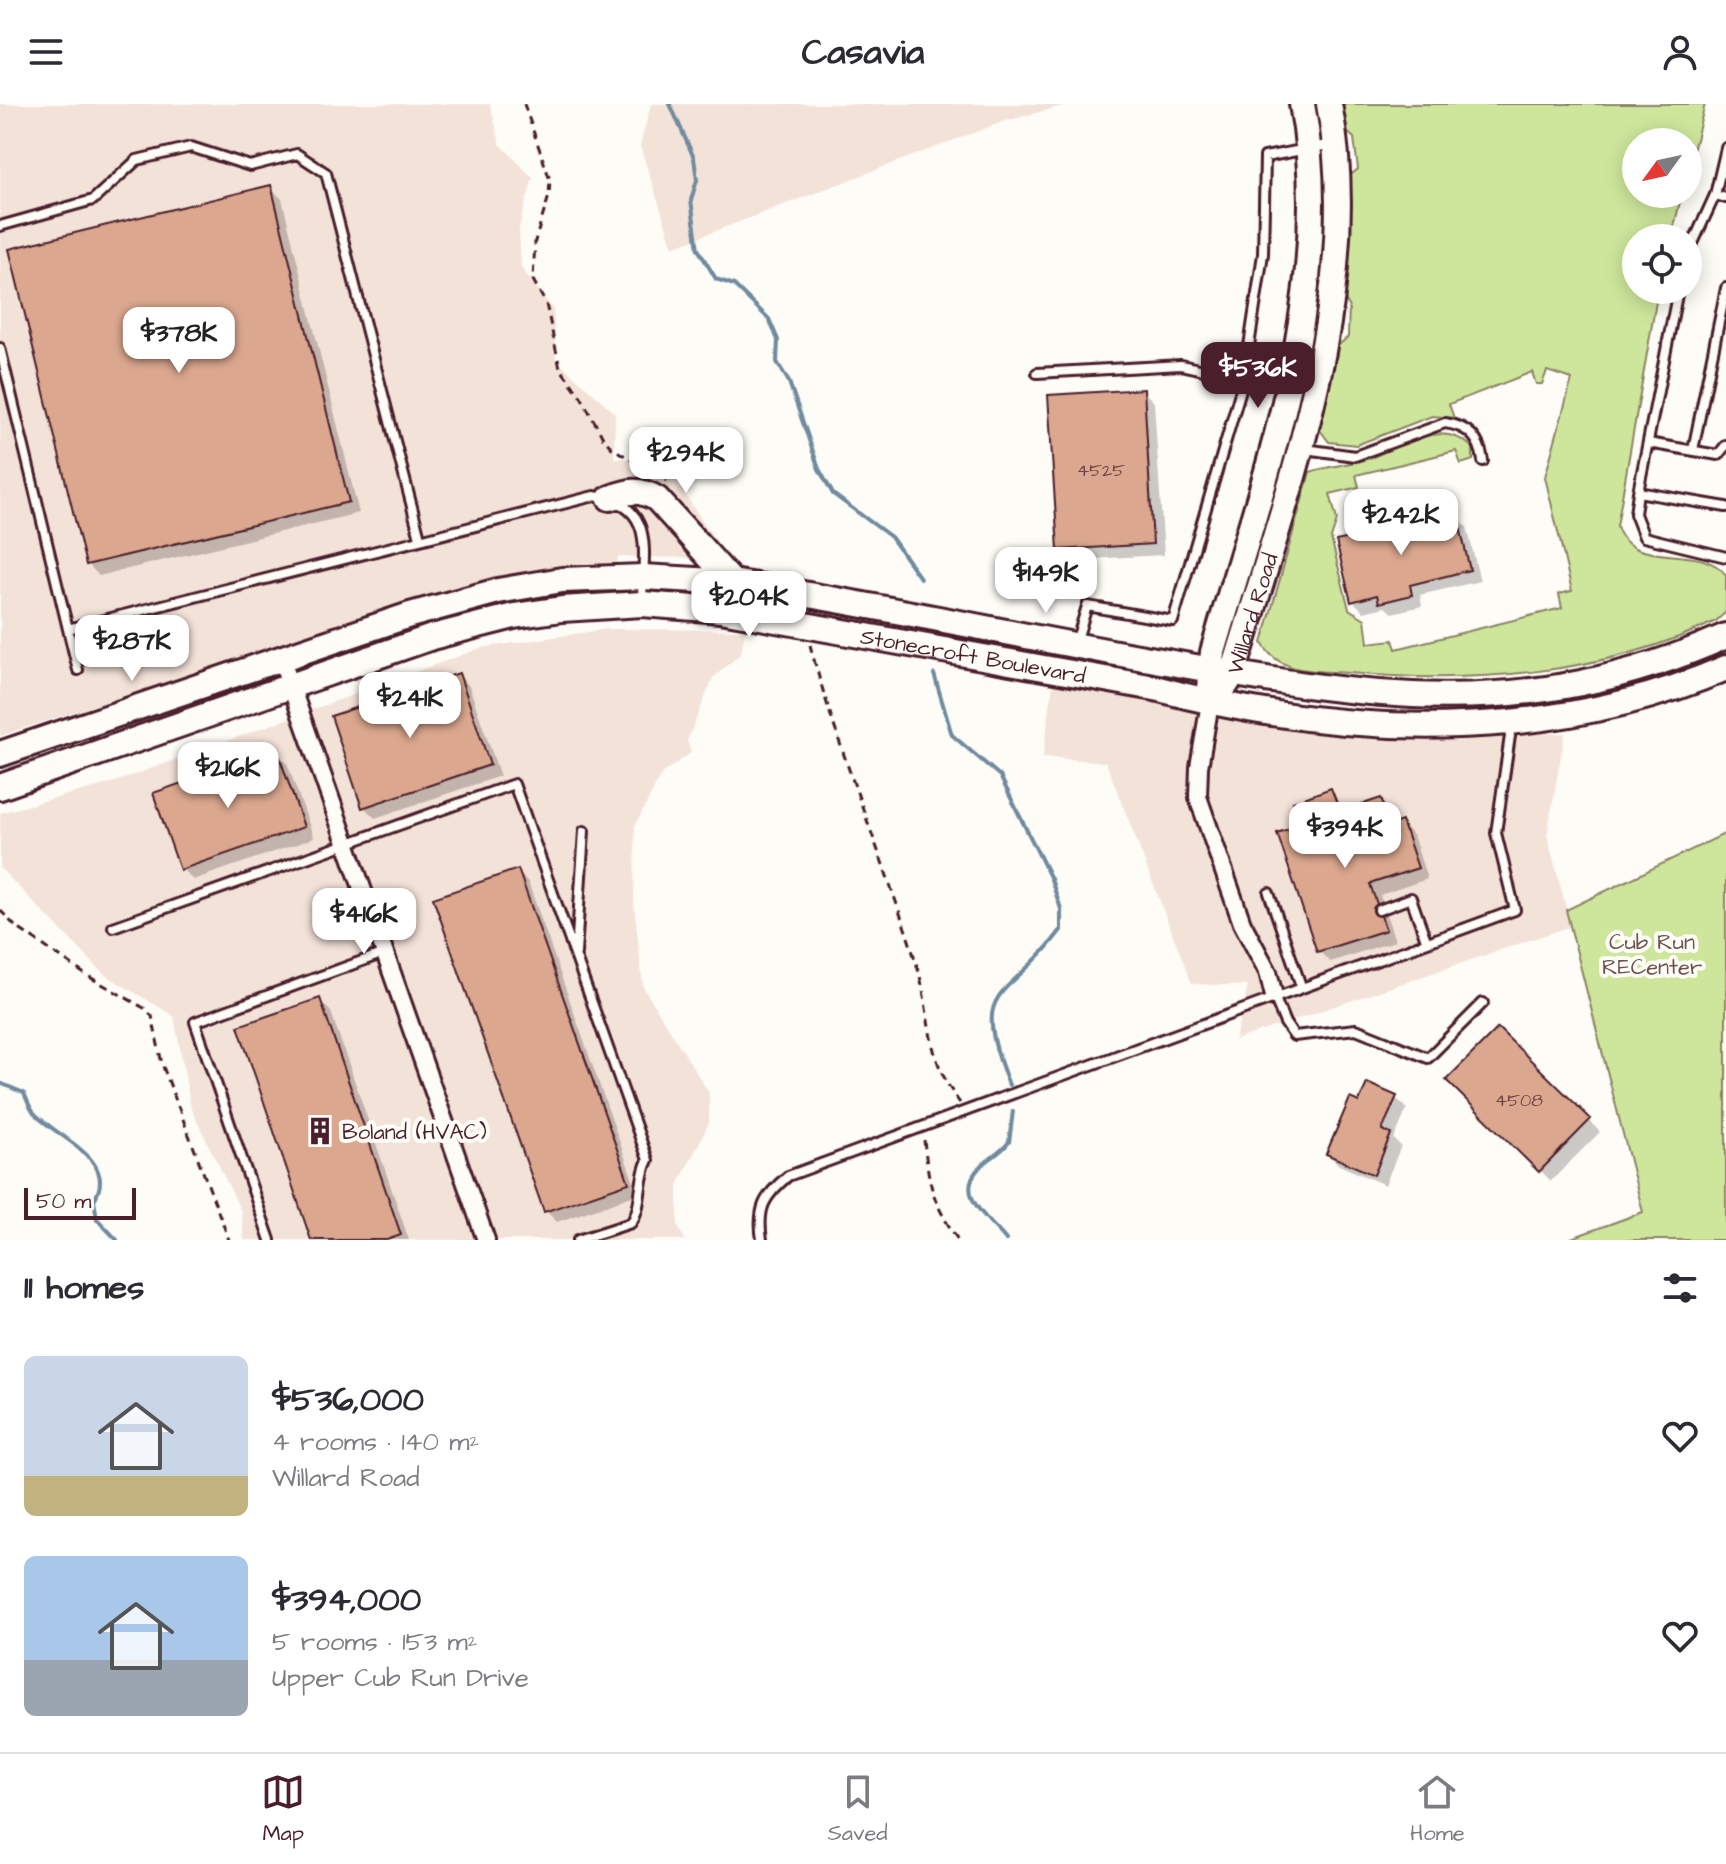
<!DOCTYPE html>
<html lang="en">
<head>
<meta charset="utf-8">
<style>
  body { margin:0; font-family:"Architects Daughter",sans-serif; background:#f7f7f7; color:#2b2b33; height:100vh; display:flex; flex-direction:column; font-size:30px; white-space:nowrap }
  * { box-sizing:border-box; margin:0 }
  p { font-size:26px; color:#7c7c81 }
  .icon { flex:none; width:44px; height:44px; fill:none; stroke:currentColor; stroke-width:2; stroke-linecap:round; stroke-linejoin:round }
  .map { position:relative; height:1136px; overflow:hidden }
  .panel { display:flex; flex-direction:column; background:#fff; flex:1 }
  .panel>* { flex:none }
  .needle { width:52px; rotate:237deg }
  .fabs { position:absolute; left:1622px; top:24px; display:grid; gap:16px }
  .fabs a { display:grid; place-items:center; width:80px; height:80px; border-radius:50%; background:#fff; box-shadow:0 4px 20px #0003; font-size:40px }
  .scale { position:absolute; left:24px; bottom:20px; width:112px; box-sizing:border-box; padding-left:8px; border:4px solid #4a1f2b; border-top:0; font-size:22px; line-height:28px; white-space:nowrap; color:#4a1f2b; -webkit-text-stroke:6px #fdfcf7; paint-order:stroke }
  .price { position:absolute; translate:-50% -68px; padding:0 18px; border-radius:16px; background:#fff; color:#222; font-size:26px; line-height:52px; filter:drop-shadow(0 2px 4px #0008) }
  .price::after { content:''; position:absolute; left:50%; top:48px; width:24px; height:18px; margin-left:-12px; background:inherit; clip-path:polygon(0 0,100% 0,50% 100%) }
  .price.active { background:#4a1f2b; color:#fff }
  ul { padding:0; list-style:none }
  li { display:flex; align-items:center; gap:24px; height:200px; padding:0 24px }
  li span { display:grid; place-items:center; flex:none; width:224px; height:160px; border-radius:12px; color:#555 }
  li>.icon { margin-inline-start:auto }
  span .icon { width:96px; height:96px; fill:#fffc; stroke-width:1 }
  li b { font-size:34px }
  h2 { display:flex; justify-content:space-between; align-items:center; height:96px; padding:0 24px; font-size:34px }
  header { display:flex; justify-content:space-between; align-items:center; height:104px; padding:0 24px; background:#fff; font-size:36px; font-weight:700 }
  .dock { display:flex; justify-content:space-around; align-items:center; height:112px; border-top:2px solid #e1e1e2; background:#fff; font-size:22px; color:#7c7c81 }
  .dock a { display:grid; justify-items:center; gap:4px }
  .dock .active { color:#4a1f2b }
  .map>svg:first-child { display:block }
  .built { fill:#f3e2d8 }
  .green { fill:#cee69c; stroke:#8c8264; stroke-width:2 }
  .shadow { fill:#0003 }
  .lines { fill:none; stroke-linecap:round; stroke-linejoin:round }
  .stream { stroke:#708a9e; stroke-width:4 }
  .building { fill:#dba78f; stroke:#4a1f2b; stroke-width:2 }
  .lane-casing { stroke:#4a1f2b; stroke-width:14 }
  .street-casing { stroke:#4a1f2b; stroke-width:22 }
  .secondary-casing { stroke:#4a1f2b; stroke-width:30 }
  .path { stroke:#4a1f2b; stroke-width:3; stroke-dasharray:8 6; stroke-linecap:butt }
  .lane { stroke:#fdfcf7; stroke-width:8 }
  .street { stroke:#fdfcf7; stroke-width:16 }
  .secondary { stroke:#fdfcf7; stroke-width:24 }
  .labels { text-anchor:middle; stroke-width:8; stroke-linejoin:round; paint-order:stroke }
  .number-label { font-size:18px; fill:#6e4144 }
  .street-label { font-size:22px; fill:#4a1f2b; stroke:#fdfcf7 }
  .park-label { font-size:22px; fill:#6b5147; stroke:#fdfcf7 }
  .poi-label { font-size:22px; fill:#4a1f2b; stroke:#fdfcf7; text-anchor:start }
</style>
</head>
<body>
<header><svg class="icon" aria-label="menu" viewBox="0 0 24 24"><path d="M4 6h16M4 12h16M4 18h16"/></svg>Casavia<svg class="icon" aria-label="person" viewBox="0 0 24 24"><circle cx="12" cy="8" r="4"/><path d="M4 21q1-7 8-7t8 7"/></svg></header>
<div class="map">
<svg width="1726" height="1136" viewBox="0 0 1726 1136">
  <rect width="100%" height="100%" fill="#fdfcf7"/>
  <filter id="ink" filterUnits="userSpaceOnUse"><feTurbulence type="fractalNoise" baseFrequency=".0125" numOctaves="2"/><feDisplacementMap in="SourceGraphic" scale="16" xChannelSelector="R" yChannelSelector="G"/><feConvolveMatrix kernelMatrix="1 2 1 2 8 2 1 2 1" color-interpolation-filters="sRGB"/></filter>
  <g filter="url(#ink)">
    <path class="built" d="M0 0H490L500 40 533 74 519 123 521 164 553 205 556 256 615 309 614 354 648 356 676 377 727 454 618 453 617 460 460 483 0 632Z
      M651 0H1070L1002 18 673 143 640 42Z
      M608 525 745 526 741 549 713 574 687 637 691 649 662 669 635 722 634 799 643 883 709 989V1019L678 1081V1122L685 1136H244L241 1107 191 1005 174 912 104 870 0 764V709L112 679 481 544Z
      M1053 581 1361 634 1565 629 1547 731 1571 822 1235 936 1248 882 1192 880 1106 658 1043 653Z"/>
    <path class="green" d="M1337 0H1705L1688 67V38H1636V90H1682L1671 134H1636V186H1658L1617 422C1631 469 1700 436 1726 471V508L1716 517C1604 571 1470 580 1349 569 1316 566 1280 571 1262 539L1310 368C1331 361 1352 361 1373 353 1405 341 1441 314 1473 344V356L1461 360 1456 347 1356 371 1359 383 1330 390 1337 416 1331 434 1349 505 1365 515 1368 539 1393 536 1396 545 1562 504 1559 490 1572 487 1545 373 1572 275 1547 267 1542 280H1536L1532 268 1449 300 1454 314 1432 312 1356 341 1329 338 1317 322 1334 245 1348 233 1349 202 1342 190 1347 74 1358 65 1354 34 1345 26Z
      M1726 729V1136H1566L1643 1108 1566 806Z"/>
    <path class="shadow" d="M271 84 282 95 359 409 99 472 88 460Z
      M1143 287 1154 298 1164 451 1071 456 1060 445Z
      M1456 412 1467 423 1480 477 1420 491 1422 502 1392 509 1385 503 1364 508 1353 497 1366 432 1391 416 1400 426Z
      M458 571 469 582 500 672 375 714 364 703Z
      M276 648 287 659 314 734 193 776 182 765Z
      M1331 686 1341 710 1380 697 1391 708 1396 722 1401 720 1413 731 1427 775 1380 791 1395 837 1330 858 1319 847 1280 730 1304 722 1295 699Z
      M517 767 528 778 638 1090 557 1118 546 1107Z
      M320 896 331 908 409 1136H313Z
      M1498 926 1600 1028 1551 1077 1449 976Z
      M1396 994 1407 1005 1394 1035 1401 1042 1385 1081 1339 1061 1328 1050 1360 1001Z"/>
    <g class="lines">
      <path class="stream" d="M670 0 694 54 697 76 691 96 698 145 716 175 734 181 769 215 778 236 777 258 789 278 819 365 833 390 891 433 920 474
        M934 570 952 631 1000 672 1051 775 1061 805V826C1008 899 967 876 1009 981
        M0 979 24 989C27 996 30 1006 36 1011 60 1035 119 1057 94 1096L97 1115 117 1136
        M1006 1136C991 1116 952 1091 980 1063 989 1054 1001 1049 1009 1038L1013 1007"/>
    </g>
    <path class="building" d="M271 81 349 398 86 461 9 145Z
      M1144 285 1153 440 1058 446 1048 291Z
      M1457 410 1470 466 1410 481 1412 491 1379 499 1377 491 1351 498 1336 437 1364 431 1361 421 1391 414 1394 425Z
      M459 569 490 661 362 704 331 612Z
      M277 646 304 723 180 766 153 689Z
      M1331 684 1340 707 1301 721 1293 698Z
      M1381 694 1390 721 1402 717 1418 764 1370 780 1386 826 1317 848 1277 729Z
      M518 765 629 1079 544 1108 433 794Z
      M320 894 401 1131 387 1136H311L238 922Z
      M1498 924 1591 1015 1539 1068 1446 976Z
      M1367 979 1397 992 1382 1026 1391 1030 1374 1071 1326 1050 1350 994 1359 998Z"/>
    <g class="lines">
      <defs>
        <path id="lane" d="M1726 44 1715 91 1726 94
          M0 122 93 96 137 56 191 43 250 62 297 50 326 69 420 434
          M1688 150 1715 91
          M1678 186 1638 388 1726 403
          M0 244 68 525 594 392C657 401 643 447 642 496
          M1037 269 1181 261 1244 275
          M1648 339 1718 351 1726 341
          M1305 345 1355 352 1445 319C1468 322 1480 334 1483 357
          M1693 346 1726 184
          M1638 388 1635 410 1644 433 1726 453
          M68 525 78 566
          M1076 539 1087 502 1173 517 1244 275 1263 150 1265 53 1333 40
          M1269 789 1301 882
          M1379 806 1411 794 1426 836
          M113 823 514 680 648 1056C638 1075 643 1102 631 1119L578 1136
          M576 849 584 727
          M1274 892 1285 919 1294 932 1356 925 1428 954 1483 899
          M270 1136 195 918 384 849
          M762 1136C757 1104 764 1092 788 1072L1515 806 1496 729 1510 632 1508 622"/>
        <path id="street" d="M281 554 486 1136
          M1210 599 1199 663 1198 693 1242 819 1268 868 1274 892"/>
        <g id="secondary">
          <path d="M610 394C629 387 639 384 657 395L732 478"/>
          <path d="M1210 580 1213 548C1264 373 1337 184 1302 0"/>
          <path id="s1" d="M1225 582 1233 570C1286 392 1365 188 1329 0"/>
          <path d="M0 650 410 511 498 487 562 476 643 473 732 478C870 500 1006 529 1144 554 1357 592 1519 624 1726 532"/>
          <path id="s2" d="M0 683 432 533 514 512 562 505 642 500 721 506 1155 584C1340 634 1548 641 1726 564"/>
        </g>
      </defs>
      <use href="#lane" class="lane-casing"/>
      <use href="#street" class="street-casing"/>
      <use href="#secondary" class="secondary-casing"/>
      <path class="path" d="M524 0 550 76 549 92 535 137 533 176 546 200 560 264 582 294 603 334 612 344 667 377
        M810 541C838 647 882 750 915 855 933 910 922 948 960 999
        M0 806 15 822 86 871 144 904 152 912 162 960 229 1136
        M924 1036C929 1082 932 1097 958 1136"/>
      <use href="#lane" class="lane"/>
      <use href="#street" class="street"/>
      <use href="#secondary" class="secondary"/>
    </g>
  </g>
  <defs>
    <symbol id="building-bare" viewBox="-9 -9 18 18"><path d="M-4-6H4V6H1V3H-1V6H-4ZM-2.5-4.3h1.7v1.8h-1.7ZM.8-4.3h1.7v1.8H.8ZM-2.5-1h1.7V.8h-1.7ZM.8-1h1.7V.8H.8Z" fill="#4a1f2b" stroke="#fdfcf7" stroke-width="2.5" paint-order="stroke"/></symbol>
  </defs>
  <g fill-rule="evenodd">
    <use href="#building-bare" x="300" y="1007" width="40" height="40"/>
  </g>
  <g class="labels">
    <g class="number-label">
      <text x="1101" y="372">4525</text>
      <text x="1519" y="1002">4508</text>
    </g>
    <g class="street-label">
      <text dy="8" stroke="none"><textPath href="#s1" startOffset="78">Willard Road</textPath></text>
      <text dy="8" stroke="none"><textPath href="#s2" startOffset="1006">Stonecroft Boulevard</textPath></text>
    </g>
    <g class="park-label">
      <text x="1652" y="845">Cub Run<tspan x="1652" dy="25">RECenter</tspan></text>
    </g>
    <g class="poi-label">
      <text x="342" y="1035">Boland (HVAC)</text>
    </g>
  </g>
</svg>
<div class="fabs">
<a><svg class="needle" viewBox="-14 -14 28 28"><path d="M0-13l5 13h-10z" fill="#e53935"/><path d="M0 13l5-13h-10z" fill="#7c7c81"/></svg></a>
<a><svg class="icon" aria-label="locate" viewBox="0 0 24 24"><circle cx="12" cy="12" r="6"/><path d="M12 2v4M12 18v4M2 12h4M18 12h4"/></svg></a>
</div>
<div class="scale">50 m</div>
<b class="price" style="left:179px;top:271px">$378K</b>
<b class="price active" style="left:1258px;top:306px">$536K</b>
<b class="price" style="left:686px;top:391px">$294K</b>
<b class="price" style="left:1401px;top:453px">$242K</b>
<b class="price" style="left:1046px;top:511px">$149K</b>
<b class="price" style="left:749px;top:535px">$204K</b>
<b class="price" style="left:132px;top:579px">$287K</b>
<b class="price" style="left:410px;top:636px">$241K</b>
<b class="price" style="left:228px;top:706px">$216K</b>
<b class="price" style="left:1345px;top:766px">$394K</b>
<b class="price" style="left:364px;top:852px">$416K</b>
</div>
<section class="panel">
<h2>11 homes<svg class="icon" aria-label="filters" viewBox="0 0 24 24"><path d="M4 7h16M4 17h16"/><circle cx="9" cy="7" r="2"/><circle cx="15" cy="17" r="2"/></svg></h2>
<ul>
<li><span style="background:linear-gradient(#c9d6e8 75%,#c2b280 0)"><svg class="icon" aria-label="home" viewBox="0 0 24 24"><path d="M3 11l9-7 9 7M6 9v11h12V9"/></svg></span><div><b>$536,000</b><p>4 rooms · 140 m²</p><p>Willard Road</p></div><svg class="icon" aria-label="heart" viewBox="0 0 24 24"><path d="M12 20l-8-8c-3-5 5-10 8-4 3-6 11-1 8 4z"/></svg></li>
<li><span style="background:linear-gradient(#a9c7e8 65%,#9aa5b1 0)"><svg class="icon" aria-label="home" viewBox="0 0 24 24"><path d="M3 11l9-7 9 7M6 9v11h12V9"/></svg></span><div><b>$394,000</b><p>5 rooms · 153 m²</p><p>Upper Cub Run Drive</p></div><svg class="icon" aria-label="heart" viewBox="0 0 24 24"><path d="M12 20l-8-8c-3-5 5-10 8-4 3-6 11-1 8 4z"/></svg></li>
</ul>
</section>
<nav class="dock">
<a class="active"><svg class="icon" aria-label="map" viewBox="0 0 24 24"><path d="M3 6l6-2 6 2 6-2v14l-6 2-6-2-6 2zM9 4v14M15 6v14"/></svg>Map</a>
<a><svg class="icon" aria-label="saved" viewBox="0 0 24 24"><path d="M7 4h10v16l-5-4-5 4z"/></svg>Saved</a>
<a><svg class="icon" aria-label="home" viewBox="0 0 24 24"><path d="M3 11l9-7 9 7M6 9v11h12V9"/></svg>Home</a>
</nav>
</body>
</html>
